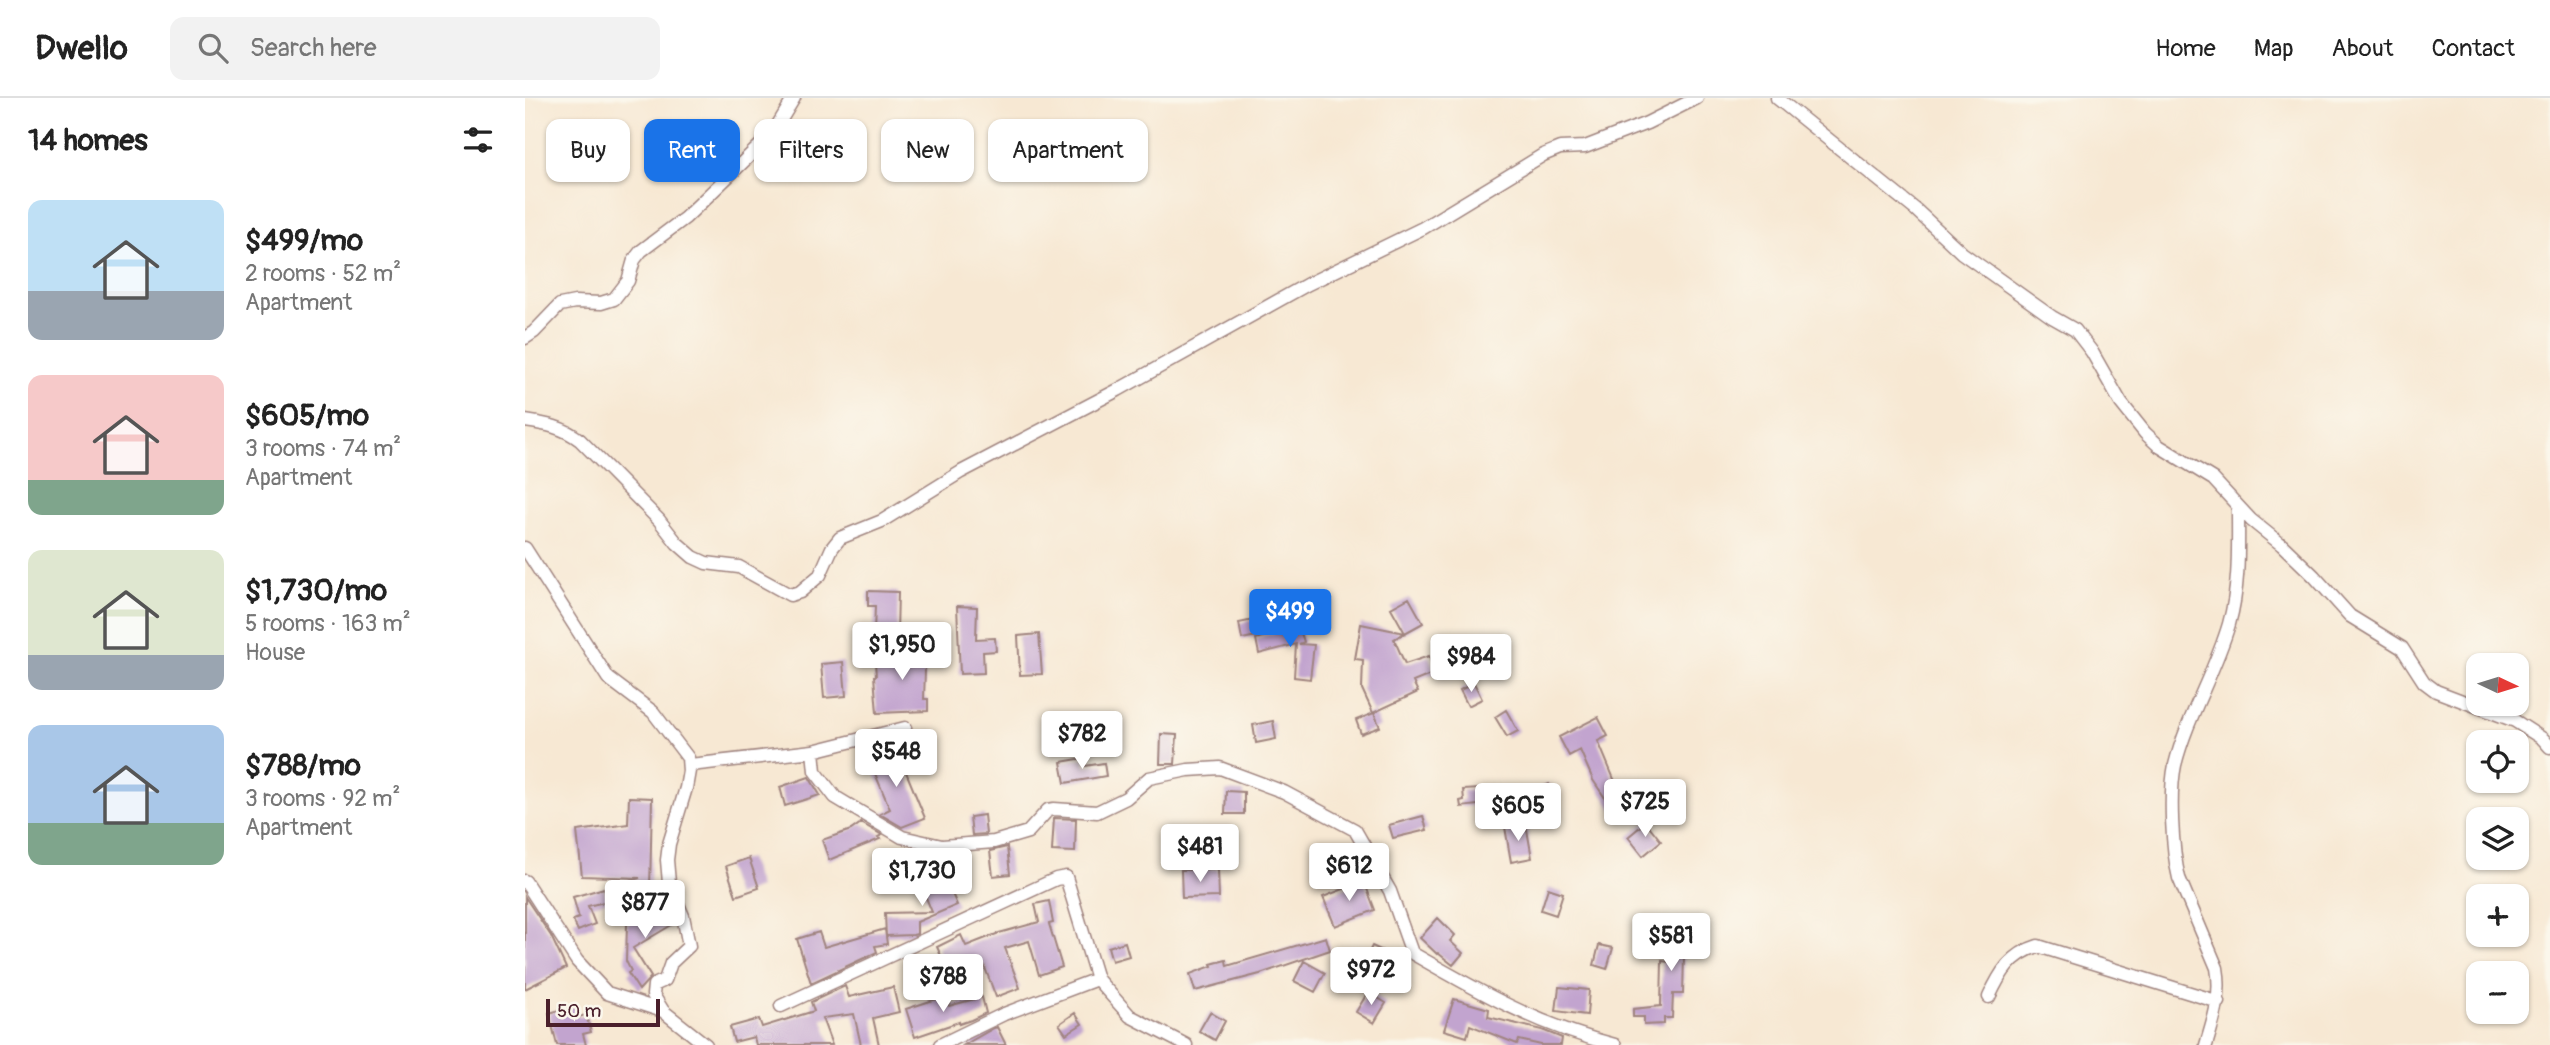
<!DOCTYPE html>
<html lang="en">
<head>
<meta charset="utf-8">
<style>
  body { margin:0; font-family:Pangolin,sans-serif; background:#f2f2f2; color:#222; height:100vh; display:flex; flex-direction:column; font-size:26px; white-space:nowrap }
  * { box-sizing:border-box; margin:0 }
  p { font-size:23px; color:#767676 }
  .icon { flex:none; width:38px; height:38px; fill:none; stroke:currentColor; stroke-width:2; stroke-linecap:round; stroke-linejoin:round }
  .map { position:relative; flex:1; overflow:hidden }
  .drawer { display:flex; flex-direction:column; background:#fff; width:525px }
  .drawer>* { flex:none }
  .hud { position:absolute; left:21px; top:21px; width:665px; height:63px; display:flex; gap:14px }
  .needle { width:46px; rotate:94deg }
  .fabs { position:absolute; left:1941px; top:555px; display:grid; gap:14px }
  .fabs a { display:grid; place-items:center; width:63px; height:63px; border-radius:14px; background:#fff; box-shadow:0 2px 5px #0004; font-size:35px }
  .scale { position:absolute; left:21px; bottom:18px; width:114px; box-sizing:border-box; padding-left:7px; border:4px solid #4a1f2b; border-top:0; font-size:19px; line-height:24px; white-space:nowrap; color:#4a1f2b; -webkit-text-stroke:5px #fbf7ec; paint-order:stroke }
  .price { position:absolute; translate:-50% -60px; padding:0 16px; border-radius:7px; background:#fff; color:#222; font-size:23px; line-height:46px; filter:drop-shadow(0 2px 4px #0008) }
  .price::after { content:''; position:absolute; left:50%; top:42px; width:21px; height:16px; margin-left:-10px; background:inherit; clip-path:polygon(0 0,100% 0,50% 100%) }
  .price.active { background:#1a73e8; color:#fff }
  ul { padding:0; list-style:none }
  li { display:flex; align-items:center; gap:21px; height:175px; padding:0 28px }
  li span { display:grid; place-items:center; flex:none; width:196px; height:140px; border-radius:14px; color:#555 }
  li>.icon { margin-inline-start:auto }
  span .icon { width:84px; height:84px; fill:#fffc; stroke-width:1 }
  li b { font-size:30px }
  h2 { display:flex; justify-content:space-between; align-items:center; height:84px; padding:0 28px; font-size:30px }
  .pill { padding:0 24px; border-radius:14px; background:#fff; box-shadow:0 2px 5px #0004; font-size:24px; line-height:63px }
  .pill.active { background:#1a73e8; color:#fff }
  header { display:flex; align-items:center; gap:42px; box-sizing:border-box; height:98px; padding:0 35px; background:#fff; border-bottom:2px solid #e0e0e0 }
  header strong { font-size:33px }
  nav { display:flex; gap:38px; margin-inline-start:auto; font-size:24px }
  .search { width:490px; height:63px; background:#f2f2f2; display:flex; align-items:center; gap:18px; box-sizing:border-box; padding:0 24px; border-radius:14px; color:#767676; font-size:26px }
  main { display:flex; flex:1; min-height:0 }
  .map>svg:first-child { display:block }
  .building { fill:#c2a4cf }
  .lines { fill:none; stroke-linecap:round; stroke-linejoin:round }
  .street-casing { stroke:#a0847f; stroke-width:15 }
  .street { stroke:#fff; stroke-width:12 }
</style>
</head>
<body>
<header>
<strong>Dwello</strong>
<div class="search"><svg class="icon" aria-label="search" viewBox="0 0 24 24"><circle cx="10" cy="10" r="6"/><path d="M15 15l6 6"/></svg>Search here</div>
<nav><a>Home</a><a>Map</a><a>About</a><a>Contact</a></nav>
</header>
<main>
<section class="drawer">
<h2>14 homes<svg class="icon" aria-label="filters" viewBox="0 0 24 24"><path d="M4 7h16M4 17h16"/><circle cx="9" cy="7" r="2"/><circle cx="15" cy="17" r="2"/></svg></h2>
<ul>
<li><span style="background:linear-gradient(#bfe0f5 65%,#9aa5b1 0)"><svg class="icon" aria-label="home" viewBox="0 0 24 24"><path d="M3 11l9-7 9 7M6 9v11h12V9"/></svg></span><div><b>$499/mo</b><p>2 rooms · 52 m²</p><p>Apartment</p></div></li>
<li><span style="background:linear-gradient(#f6c9c9 75%,#7fa58c 0)"><svg class="icon" aria-label="home" viewBox="0 0 24 24"><path d="M3 11l9-7 9 7M6 9v11h12V9"/></svg></span><div><b>$605/mo</b><p>3 rooms · 74 m²</p><p>Apartment</p></div></li>
<li><span style="background:linear-gradient(#dfe7d0 75%,#9aa5b1 0)"><svg class="icon" aria-label="home" viewBox="0 0 24 24"><path d="M3 11l9-7 9 7M6 9v11h12V9"/></svg></span><div><b>$1,730/mo</b><p>5 rooms · 163 m²</p><p>House</p></div></li>
<li><span style="background:linear-gradient(#a9c7e8 70%,#7fa58c 0)"><svg class="icon" aria-label="home" viewBox="0 0 24 24"><path d="M3 11l9-7 9 7M6 9v11h12V9"/></svg></span><div><b>$788/mo</b><p>3 rooms · 92 m²</p><p>Apartment</p></div></li>
</ul>
</section>
<div class="map">
<svg width="2025" height="947" viewBox="0 0 2025 947">
  <rect width="100%" height="100%" fill="#fbf7ec"/>
  <filter id="ink" filterUnits="userSpaceOnUse"><feTurbulence type="fractalNoise" baseFrequency=".0143" numOctaves="2"/><feDisplacementMap in="SourceGraphic" scale="14" xChannelSelector="R" yChannelSelector="G"/><feConvolveMatrix kernelMatrix="1 2 1 2 8 2 1 2 1" color-interpolation-filters="sRGB"/></filter>
  <filter id="wash" filterUnits="userSpaceOnUse"><feTurbulence type="fractalNoise" baseFrequency=".00686" numOctaves="4" result="noise"/><feDisplacementMap in="SourceGraphic" scale="28" xChannelSelector="R" yChannelSelector="G"/><feGaussianBlur stdDeviation="1.57" result="paint"/><feColorMatrix in="noise" values="0 0 0 0 0 0 0 0 0 0 0 0 0 0 0 0 0 1.4 0 .05"/><feComposite in="paint" operator="in"/></filter>
  <g filter="url(#wash)">
    <rect width="100%" height="100%" fill="#f7e8d3"/>
    <g id="blocks">
      <path class="building" d="M343 493 373 494 372 536 349 535 350 508H343Z
        M884 500 898 525 869 541 880 566 904 558 910 575 888 584 893 594 848 615 837 591 838 562 830 561 836 526 880 535 866 510Z
        M432 508 452 509 451 541 470 540 471 553 458 554 459 575 435 576Z
        M738 520 741 536 717 541 714 525Z
        M773 526 779 544 774 546 789 547 785 581 769 579 771 546 734 556 731 541Z
        M514 536 517 576 495 577 493 538Z
        M382 542H401L399 601H403V613L352 615 349 578H351L350 564 381 561Z
        M318 564 321 598 299 600 296 566Z
        M949 585 957 601 943 608 935 592Z
        M981 612 993 633 982 639 970 619Z
        M849 615 855 629 836 636 831 622Z
        M1073 619 1083 638 1073 643 1091 686 1094 684 1105 701 1088 712 1068 682 1055 652 1044 658 1034 639Z
        M748 623 751 641 731 645 728 627Z
        M636 636 652 637 650 666H635Z
        M367 649 376 670 379 669 400 720 377 729 355 716 365 711 343 659Z
        M559 660 560 668 579 665 581 678 540 685 536 664Z
        M284 679 295 697 260 708 255 689Z
        M1024 686 1033 704 1021 710 1013 691Z
        M955 691V697L973 691 982 721 967 726 961 706 936 709 935 703 939 702 938 692Z
        M701 693 719 694V716H700Z
        M104 699 127 700 125 792 86 790 85 788 115 780 57 778 52 733 103 726Z
        M459 717 461 736 447 737 445 719Z
        M898 718 902 732 868 740 864 727Z
        M529 720 551 721 550 754 527 753Z
        M1121 724 1136 743 1118 758 1103 739Z
        M336 725 357 737 353 739 355 741 304 762 297 742 326 732Z
        M1001 726 1007 760 986 764 980 729Z
        M482 749 485 776 468 778 465 753Z
        M224 760 234 790 211 798 201 768Z
        M693 771 694 799 657 800 656 772Z
        M418 775 432 807 392 824V836L388 837 361 838 360 815 407 814 395 785Z
        M839 783 850 812 810 828 798 799Z
        M79 790 83 803 63 808 70 826 53 833 48 822 54 820 48 799Z
        M1023 790 1038 795 1031 817 1016 812Z
        M0 799 26 838 41 870 0 891Z
        M524 803 528 825 524 826 537 869 514 877 504 843 480 850 495 890 471 899 459 867 427 882 412 849 436 837 441 848 474 835 514 824 510 806Z
        M139 805 150 825 108 850 126 879 114 892 103 875 106 873 101 863 102 826Z
        M913 820 930 837 925 843 938 855 928 867 913 855 912 856 895 840Z
        M1160 820 1164 842 1174 840 1176 853 1159 857 1158 896H1148L1147 920H1139V926L1119 927V919H1108V911L1136 908 1137 863 1144 864 1140 847 1145 846 1141 824Z
        M360 831 362 846 350 848 352 854 286 885 272 841 294 834 299 849Z
        M801 839 805 852 735 876 670 893 665 876 687 868 686 866 701 862 702 868Z
        M600 844 604 858 587 863 583 849Z
        M1074 847 1088 850 1082 871 1069 867Z
        M847 848 860 854 844 886 831 880Z
        M779 863 800 875 790 894 769 883Z
        M320 888 324 899 368 889 374 914 348 920 354 947H336L329 916 297 920 307 947H231L229 939 209 944 205 929 234 921 237 929 289 913 286 904Z
        M1034 889 1064 892 1062 917 1031 913Z
        M843 894 861 905 849 925 831 914Z
        M421 898 424 908 457 899 461 915 446 922 434 926V924L390 939 381 911Z
        M929 901 964 911 963 919 1017 932 1037 940 1036 947H1016L994 942 992 946 945 927 942 939 919 932Z
        M50 908 53 919 61 917 66 934 58 936 61 947H32L24 915Z
        M685 914 700 923 690 942 674 933Z
        M550 915 557 926 541 936 534 926Z
        M472 929 481 947H439L469 930Z"/>
    </g>
  </g>
  <g filter="url(#ink)">
    <use href="#blocks" fill-opacity="0" stroke="#a0847f" stroke-width="2"/>
    <g class="lines">
      <defs>
        <path id="street" d="M1252 0 1391 112 1437 155 1527 219 1550 232 1567 254 1596 305 1620 335 1634 348 1688 381 1726 422 1757 447 1789 478 1825 518 1877 550 1899 584 1911 593 1990 623 2018 641 2025 649
          M0 240 9 234 35 207 50 204 76 205 89 201 103 183 109 162 116 153 160 120 248 35 269 0
          M0 323C21 326 38 329 55 342L134 422 152 445 168 459 181 465 214 469 265 497 275 494 295 477 307 450 315 440 357 423 436 374 593 292 783 186 898 130 1018 57 1035 50 1060 49 1122 25 1172 0
          M0 450 83 580 128 614 163 660 164 673 161 690 144 746 142 762 144 785 158 818 164 848 146 865 140 882 129 887 128 897 138 913 181 947
          M288 653 380 630
          M165 667 288 653 290 673 310 699 377 739 417 748 469 744 503 734 523 712 529 711 572 714 601 700 624 680 663 672 695 670 759 694 830 732 865 793 887 855C955 894 1012 927 1090 947
          M0 783 52 863 82 895 138 913
          M1464 899C1475 875 1486 856 1513 848L1694 904
          M256 908 531 781 541 779 572 881 605 918 661 947
          M415 947 479 916 572 881
          M1681 947C1689 921 1697 897 1692 870L1654 780C1647 752 1644 695 1650 667 1662 619 1690 574 1704 526 1715 487 1713 449 1713 409"/>
      </defs>
      <use href="#street" class="street-casing"/>
      <use href="#street" class="street"/>
    </g>
  </g>
</svg>
<div class="fabs">
<a><svg class="needle" viewBox="-14 -14 28 28"><path d="M0-13l5 13h-10z" fill="#e53935"/><path d="M0 13l5-13h-10z" fill="#767676"/></svg></a>
<a><svg class="icon" aria-label="locate" viewBox="0 0 24 24"><circle cx="12" cy="12" r="6"/><path d="M12 2v4M12 18v4M2 12h4M18 12h4"/></svg></a>
<a><svg class="icon" aria-label="layers" viewBox="0 0 24 24"><path d="M12 4l9 5-9 5-9-5zM3 14l9 5 9-5"/></svg></a>
<a>+</a>
<a>−</a>
</div>
<div class="scale">50 m</div>
<b class="price active" style="left:765px;top:551px">$499</b>
<b class="price" style="left:377px;top:584px">$1,950</b>
<b class="price" style="left:946px;top:596px">$984</b>
<b class="price" style="left:557px;top:673px">$782</b>
<b class="price" style="left:371px;top:691px">$548</b>
<b class="price" style="left:1120px;top:741px">$725</b>
<b class="price" style="left:993px;top:745px">$605</b>
<b class="price" style="left:675px;top:786px">$481</b>
<b class="price" style="left:824px;top:805px">$612</b>
<b class="price" style="left:397px;top:810px">$1,730</b>
<b class="price" style="left:120px;top:842px">$877</b>
<b class="price" style="left:1146px;top:875px">$581</b>
<b class="price" style="left:846px;top:909px">$972</b>
<b class="price" style="left:418px;top:916px">$788</b>
<div class="hud">
<a class="pill">Buy</a>
<a class="pill active">Rent</a>
<a class="pill">Filters</a>
<a class="pill">New</a>
<a class="pill">Apartment</a>
</div>
</div>
</main>
</body>
</html>
